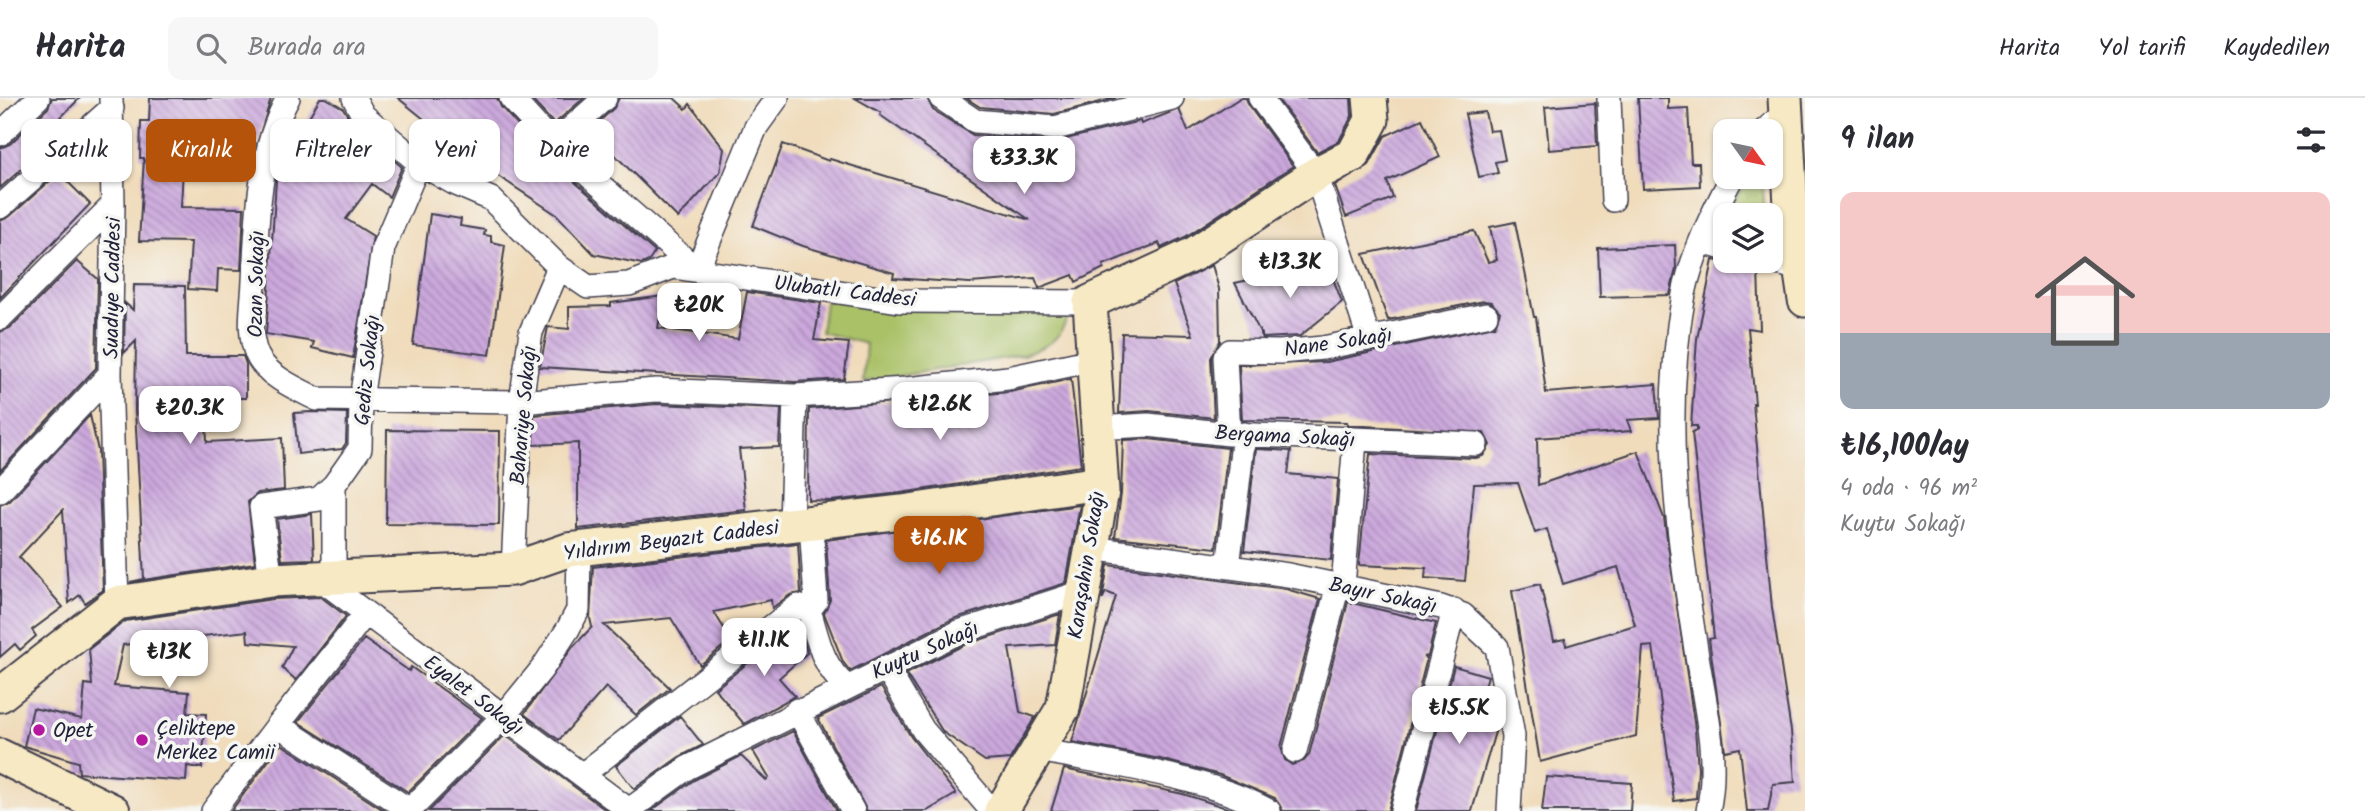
<!DOCTYPE html>
<html lang="tr">
<head>
<meta charset="utf-8">
<style>
  body { margin:0; font-family:Kalam,sans-serif; background:#f7f7f7; color:#2b2b33; height:100vh; display:flex; flex-direction:column; font-size:26px; white-space:nowrap }
  * { box-sizing:border-box; margin:0 }
  p { font-size:23px; color:#7c7c81 }
  .icon { flex:none; width:38px; height:38px; fill:none; stroke:currentColor; stroke-width:2; stroke-linecap:round; stroke-linejoin:round }
  .map { position:relative; flex:1; overflow:hidden }
  .drawer { display:flex; flex-direction:column; background:#fff; width:560px }
  .drawer>* { flex:none }
  .hud { position:absolute; left:21px; top:21px; width:665px; height:63px; display:flex; gap:14px }
  .needle { width:46px; rotate:123deg }
  .buttons { position:absolute; left:1713px; top:21px; display:grid; gap:14px }
  .buttons a { display:grid; place-items:center; width:70px; height:70px; border-radius:14px; background:#fff; box-shadow:0 2px 5px #0004; font-size:35px }
  .price { position:absolute; translate:-50% -60px; padding:0 16px; border-radius:14px; background:#fff; color:#222; font-size:23px; line-height:46px; filter:drop-shadow(0 2px 4px #0008) }
  .price::after { content:''; position:absolute; left:50%; top:42px; width:21px; height:16px; margin-left:-10px; background:inherit; clip-path:polygon(0 0,100% 0,50% 100%) }
  .price.current { background:#b45309; color:#fff }
  ul { padding:0; list-style:none }
  li { display:grid; align-content:center; gap:14px; height:371px; padding:0 35px }
  li span { display:grid; place-items:center; height:217px; border-radius:14px; color:#555 }
  li>.icon { margin-inline-start:auto }
  span .icon { width:126px; height:126px; fill:#fffc; stroke-width:1 }
  li b { font-size:30px }
  h2 { display:flex; justify-content:space-between; align-items:center; height:84px; padding:0 35px; font-size:30px }
  .pill { padding:0 24px; border-radius:14px; background:#fff; box-shadow:0 2px 5px #0004; font-size:24px; line-height:63px }
  .pill.current { background:#b45309; color:#fff }
  header { display:flex; align-items:center; gap:42px; box-sizing:border-box; height:98px; padding:0 35px; background:#fff; border-bottom:2px solid #e1e1e2 }
  header strong { font-size:33px }
  nav { display:flex; gap:38px; margin-inline-start:auto; font-size:24px }
  .search { width:490px; height:63px; background:#f7f7f7; display:flex; align-items:center; gap:18px; box-sizing:border-box; padding:0 24px; border-radius:14px; color:#7c7c81; font-size:26px }
  main { display:flex; flex:1; min-height:0 }
  .map>svg:first-child { display:block }
  .grass { fill:url(#grass-tufts); stroke:#667251; stroke-width:2 }
  .park { fill:#aac167; stroke:#667251; stroke-width:2 }
  .building { fill:url(#building-back-hatch) }
  .lines { fill:none; stroke-linecap:round; stroke-linejoin:round }
  .street-casing { stroke:#413e4e; stroke-width:26 }
  .secondary-casing { stroke:#413e4e; stroke-width:37 }
  .street { stroke:#fff; stroke-width:23 }
  .secondary { stroke:#f6e9c3; stroke-width:33 }
  .poi-dot { fill:#b5179e; stroke:#f6f6f2; stroke-width:2.5 }
  .labels { text-anchor:middle; stroke-width:7; stroke-linejoin:round; paint-order:stroke }
  .street-label { font-size:21px; fill:#22223b; stroke:#f6f6f2 }
  .poi-label { font-size:21px; fill:#22223b; stroke:#f6f6f2; text-anchor:start }
</style>
</head>
<body>
<header>
<strong>Harita</strong>
<div class="search"><svg class="icon" aria-label="search" viewBox="0 0 24 24"><circle cx="10" cy="10" r="6"/><path d="M15 15l6 6"/></svg>Burada ara</div>
<nav><a>Harita</a><a>Yol tarifi</a><a>Kaydedilen</a></nav>
</header>
<main>
<div class="map">
<svg width="1805" height="713" viewBox="0 0 1805 713">
  <defs>
    <pattern id="grass-tufts" width="24" height="20" patternUnits="userSpaceOnUse" patternTransform="scale(1.75)"><rect width="24" height="20" fill="#aac167"/><path d="M3 7l-1-3M5 7V3M7 7l1-3M15 17l-1-3M17 17v-4M19 17l1-3" fill="none" stroke="#8a9c56"/></pattern>
    <pattern id="building-back-hatch" width="6" height="6" patternUnits="userSpaceOnUse" patternTransform="scale(1.75)"><rect width="6" height="6" fill="#cca9dd"/><path d="M-1 5l2 2M0 0l6 6M5-1l2 2" fill="none" stroke="#a589b4"/></pattern>
  </defs>
  <rect width="100%" height="100%" fill="#f6f6f2"/>
  <filter id="ink" filterUnits="userSpaceOnUse"><feTurbulence type="fractalNoise" baseFrequency=".0143" numOctaves="2"/><feDisplacementMap in="SourceGraphic" scale="14" xChannelSelector="R" yChannelSelector="G"/><feConvolveMatrix kernelMatrix="1 2 1 2 8 2 1 2 1" color-interpolation-filters="sRGB"/></filter>
  <filter id="wash" filterUnits="userSpaceOnUse"><feTurbulence type="fractalNoise" baseFrequency=".00686" numOctaves="4" result="noise"/><feDisplacementMap in="SourceGraphic" scale="28" xChannelSelector="R" yChannelSelector="G"/><feGaussianBlur stdDeviation="1.57" result="paint"/><feColorMatrix in="noise" values="0 0 0 0 0 0 0 0 0 0 0 0 0 0 0 0 0 1.4 0 .05"/><feComposite in="paint" operator="in"/></filter>
  <g filter="url(#wash)">
    <rect width="100%" height="100%" fill="#f0dcbb"/>
    <path class="grass" d="M1748 79H1762L1765 117H1726Z"/>
    <path class="park" d="M825 203 1063 210 1068 218C1058 245 1049 247 1023 257L863 284 866 246 821 234Z"/>
    <g id="blocks">
      <path class="building" d="M52 0H80L61 19 70 28 0 90V50L10 46 48 10Z
        M150 0H271L250 70H183L181 109 244 110 241 172 218 171 217 193 188 191 191 144 139 143 144 60H140L141 23H149Z
        M320 0H326L343 10 354 28 402 69 389 99 372 86 346 121 373 138 353 260 312 250 314 244 266 236 276 82 284 70H279Z
        M398 0H497L501 9 544 57 655 154 649 163 642 166 594 156 557 117 480 66 442 36V30L440 34Z
        M530 0H584L554 26Z
        M619 0H674L686 11 690 6 724 51 720 74 678 120 590 32 614 10Z
        M855 0H927L933 12 973 37 1054 44 1140 23 1141 26 1179 11 1188 33 1240 0H1246L1249 8 1293 68 1185 139 1161 150 1159 145 1103 167 1104 170 1076 184 1073 177 1039 190 1035 180 970 185 893 180 894 175 803 148 753 128 783 46 829 63 830 61 1030 122 880 17 881 15Z
        M966 0H1116L1054 16 980 9Z
        M1277 0H1351L1352 18 1339 43 1317 54Z
        M1638 0H1668V11L1688 10 1691 65H1699L1700 88 1643 91Z
        M1595 5 1597 48 1549 52 1545 9Z
        M1485 14 1489 33 1499 32 1505 62 1495 64 1498 75 1479 79 1465 16Z
        M1422 21 1440 59 1387 83 1393 100 1346 119 1335 88 1369 67 1385 38Z
        M59 75 90 106 0 200V123L9 119Z
        M430 116 461 121 460 128 485 132 484 137 491 138V144L505 147 490 257 413 247Z
        M1515 124 1534 219H1536L1546 295 1656 286 1659 320 1627 322 1631 333 1537 340 1538 387 1638 353 1664 420 1695 631 1698 671 1696 700 1674 703 1653 548 1643 549 1636 638 1540 664 1512 493 1540 486 1554 543 1565 541 1566 548 1635 527 1618 469 1563 486 1547 431 1535 435 1518 385 1474 386 1465 483 1425 480 1426 470 1359 467 1370 356 1476 360 1483 358 1490 347 1484 335 1347 327V324L1242 322 1239 267 1326 264 1495 228 1500 214 1491 204 1484 203 1388 222 1364 156 1474 133 1488 164 1497 162 1490 129Z
        M1675 147 1676 170 1670 197 1600 199 1598 150Z
        M1713 162 1758 171 1760 232 1748 230 1755 306H1753L1772 510 1791 633 1795 684 1773 686 1768 713H1747L1740 650 1725 653 1709 541 1714 540 1692 334 1697 332V328H1691L1697 241Z
        M77 163 98 181 96 270 0 373V234L10 230Z
        M1327 165 1342 204 1300 238 1263 240 1235 185Z
        M1212 167 1219 191 1220 243 1211 260 1214 320 1149 313 1119 315 1122 235 1193 237 1174 186Z
        M134 187 185 188 186 258H243L246 266V300H205L207 344 282 340 284 392 258 395 248 404 255 465 130 484 144 481 135 312 136 243 124 255 125 205 133 212Z
        M747 194 821 205 814 242 849 245 844 281 795 284 540 269 548 229 569 231V209L611 208V205L664 198 658 230 738 241Z
        M1071 281 1081 368 900 395 831 403 808 402 809 311 1010 294Z
        M656 306 781 311 779 349 739 351 746 412 578 431V345L533 347 534 317Z
        M311 314 347 315 346 345 342 351 298 356 294 315Z
        M90 317 98 353 103 492 85 505 80 497 69 505 63 412 19 459 63 509 32 532 36 538 20 552 15 546 0 559V407L10 403Z
        M387 332 500 333 499 427 386 426Z
        M1148 341 1228 350 1216 450 1115 439 1121 396 1123 342Z
        M1256 351 1291 353 1288 376 1338 381 1331 462 1244 453Z
        M1080 407 1066 485 953 521 850 573 843 564 824 515 830 502 826 442Z
        M312 416 314 461 282 462 277 421Z
        M798 445 801 495 790 497 772 510 771 502 714 514 731 542 700 567 671 520 604 527 670 590 636 617 606 589 559 642 524 616 573 549 592 529 590 520 593 469Z
        M1108 467 1286 491 1320 501 1281 649 1285 662 1292 667 1304 663 1309 657 1348 504 1436 525 1428 558 1423 559 1427 560 1388 713H1283L1275 700 1220 677 1160 661 1072 644 1116 498 1106 494 1102 502Z
        M321 499 346 518 296 582 282 570 293 548 248 544 247 533 123 547 114 588 189 594 187 615 206 616 202 670 187 668 186 683 79 675 78 664 24 648 33 610 82 621 85 586 92 587 89 551 125 523 273 501Z
        M1060 516 1055 547 1009 550 1020 614 1035 619 1010 661 985 663 943 634 906 576 964 547Z
        M798 525 807 555 779 580 795 598 744 626 715 591Z
        M364 541 409 573 411 569 482 620 408 694 298 624Z
        M1454 568 1488 578 1480 605 1494 609 1497 627 1472 713H1416Z
        M881 589 911 639 956 696 927 713H867L818 620Z
        M680 618 703 647 679 659 634 691 616 668Z
        M793 633 837 713H651L694 682 741 658 766 682 769 680 753 653Z
        M505 637 607 713H429Z
        M281 646 385 713H231Z
        M1064 671 1183 696 1236 713H1051Z
        M1546 679 1632 685 1630 713H1542Z"/>
    </g>
  </g>
  <g filter="url(#ink)">
    <use href="#blocks" fill-opacity="0" stroke="#413e4e" stroke-width="2"/>
    <g class="lines">
      <defs>
        <path id="street" d="M111 0 113 107 110 276 117 505
          M288 0C258 55 257 121 254 183 253 207 247 234 257 257 266 278 299 292 317 301L521 304 656 292 795 298 906 291 1008 280 1093 262
          M354 0 363 17 419 65 454 85 491 101 559 169 588 189 629 186 673 169 899 203 1090 204
          M511 0 553 46 697 172 756 29 777 0
          M941 0 975 23 1055 30 1172 0
          M1260 0 1316 76 1369 241
          M1609 0 1613 102
          M1764 33 1786 14
          M0 36 38 0
          M553 46 605 0
          M0 109 112 10
          M1702 144 1726 151
          M1770 163 1800 171
          M0 220 113 107
          M1096 330 1148 327 1229 336 1476 346
          M1229 336 1225 259 1230 253 1280 254 1323 250 1486 217
          M0 393 110 276
          M811 424 816 503 809 512C818 541 822 569 846 588
          M791 426 795 298
          M1091 450 1288 477 1441 509 1463 517 1497 549 1513 638 1509 713
          M1228 469 1244 336
          M513 471 521 304 531 234 559 169
          M319 480 630 713
          M334 480V387L360 350 361 302 383 150 419 65
          M271 482 261 409 319 401 334 387
          M1343 488 1355 343
          M886 569 923 632 992 713
          M797 612 853 713
          M278 627 366 515
          M1039 652C1110 666 1205 678 1269 713
          M1295 653 1338 487
          M582 677 798 508 809 512
          M629 712 687 670 959 534 1083 494
          M213 713 278 627 411 713
          M409 713 503 619 542 571 568 531 578 512 579 450
          M1402 713 1454 512
          M1708 713C1720 658 1703 600 1695 545 1676 427 1662 315 1684 196 1692 156 1713 114 1732 79"/>
        <path id="secondary" d="M1785 0 1791 107 1805 202
          M0 597 117 505 271 482 513 471 568 452 902 414 1100 385
          M0 658 113 713
          M1001 713 1063 610 1102 393 1090 204 1194 156 1316 76 1353 57 1372 22 1370 0"/>
      </defs>
      <use href="#street" class="street-casing"/>
      <use href="#secondary" class="secondary-casing"/>
      <use href="#street" class="street"/>
      <use href="#secondary" class="secondary"/>
    </g>
  </g>
  <g class="poi-dot">
    <circle cx="39" cy="632" r="7"/>
    <circle cx="142" cy="642" r="7"/>
  </g>
  <g class="labels">
    <g class="street-label">
      <text transform="translate(256 186) rotate(-89)" y="7">Ozan Sokağı</text>
      <text transform="translate(112 190) rotate(-89)" y="7">Suadıye Caddesi</text>
      <text transform="translate(845 193) rotate(7)" y="7">Ulubatlı Caddesi</text>
      <text transform="translate(1338 244) rotate(-8)" y="7">Nane Sokağı</text>
      <text transform="translate(367 272) rotate(-84)" y="7">Gediz Sokağı</text>
      <text transform="translate(523 317) rotate(-85)" y="7">Bahariye Sokağı</text>
      <text transform="translate(1285 338) rotate(3)" y="7">Bergama Sokağı</text>
      <text transform="translate(671 442) rotate(-7)" y="7">Yıldırım Beyazıt Caddesi</text>
      <text transform="translate(1086 467) rotate(-81)" y="7">Karaşahin Sokağı</text>
      <text transform="translate(1383 497) rotate(12)" y="7">Bayır Sokağı</text>
      <text transform="translate(925 552) rotate(-24)" y="7">Kuytu Sokağı</text>
      <text transform="translate(474 597) rotate(37)" y="7">Eyalet Sokağı</text>
    </g>
    <g class="poi-label">
      <text x="156" y="637">Çeliktepe<tspan x="156" dy="24">Merkez Camii</tspan></text>
      <text x="53" y="639">Opet</text>
    </g>
  </g>
</svg>
<div class="buttons">
<a><svg class="needle" viewBox="-14 -14 28 28"><path d="M0-13l5 13h-10z" fill="#e53935"/><path d="M0 13l5-13h-10z" fill="#7c7c81"/></svg></a>
<a><svg class="icon" aria-label="layers" viewBox="0 0 24 24"><path d="M12 4l9 5-9 5-9-5zM3 14l9 5 9-5"/></svg></a>
</div>
<b class="price" style="left:1024px;top:98px">₺33.3K</b>
<b class="price" style="left:1290px;top:202px">₺13.3K</b>
<b class="price" style="left:699px;top:245px">₺20K</b>
<b class="price" style="left:940px;top:344px">₺12.6K</b>
<b class="price" style="left:190px;top:348px">₺20.3K</b>
<b class="price current" style="left:939px;top:478px">₺16.1K</b>
<b class="price" style="left:764px;top:580px">₺11.1K</b>
<b class="price" style="left:169px;top:592px">₺13K</b>
<b class="price" style="left:1459px;top:648px">₺15.5K</b>
<div class="hud">
<a class="pill">Satılık</a>
<a class="pill current">Kiralık</a>
<a class="pill">Filtreler</a>
<a class="pill">Yeni</a>
<a class="pill">Daire</a>
</div>
</div>
<section class="drawer">
<h2>9 ilan<svg class="icon" aria-label="filters" viewBox="0 0 24 24"><path d="M4 7h16M4 17h16"/><circle cx="9" cy="7" r="2"/><circle cx="15" cy="17" r="2"/></svg></h2>
<ul>
<li><span style="background:linear-gradient(#f6c9c9 65%,#9aa5b1 0)"><svg class="icon" aria-label="home" viewBox="0 0 24 24"><path d="M3 11l9-7 9 7M6 9v11h12V9"/></svg></span><div><b>₺16,100/ay</b><p>4 oda · 96 m²</p><p>Kuytu Sokağı</p></div></li>
</ul>
</section>
</main>
</body>
</html>
